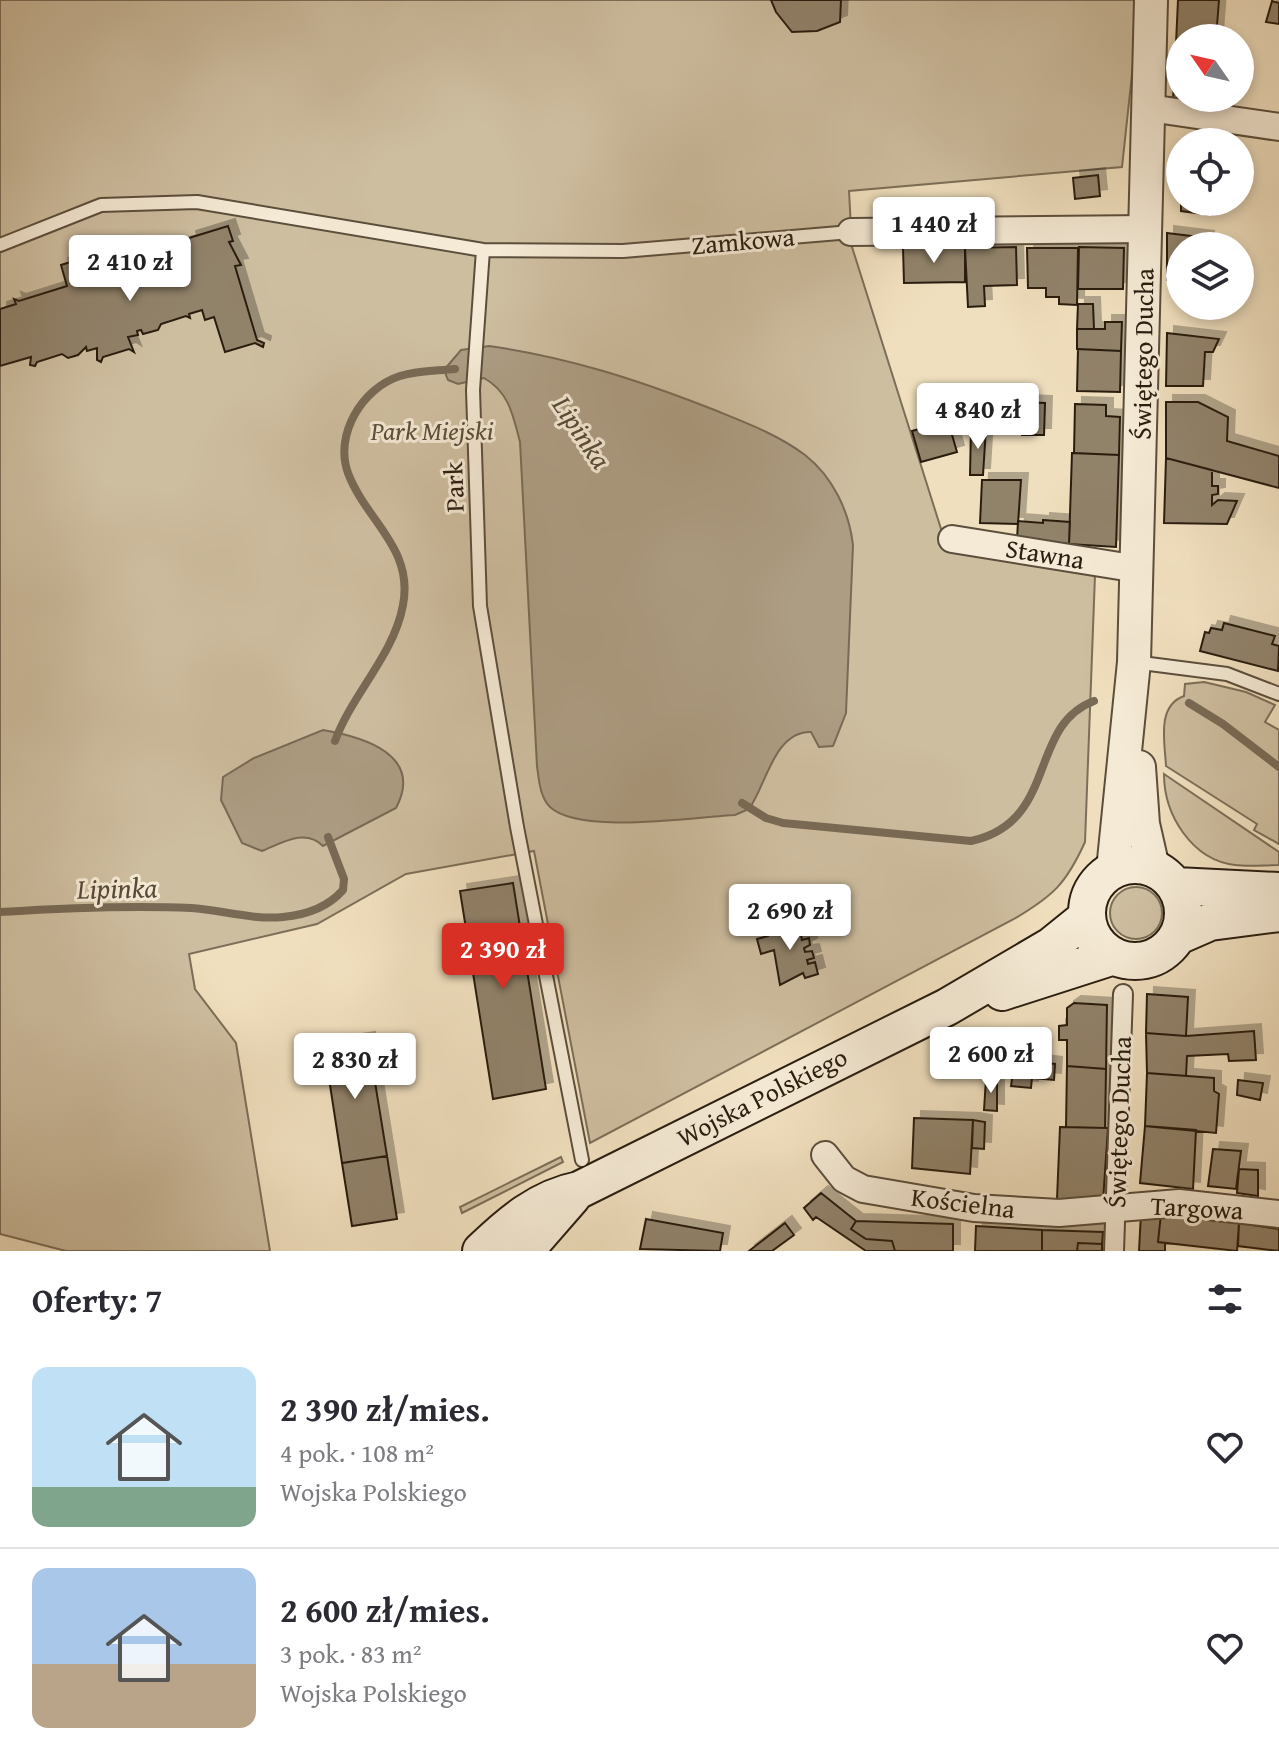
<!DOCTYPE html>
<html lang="pl">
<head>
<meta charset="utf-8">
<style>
  body { margin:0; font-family:"Gentium Book Plus",serif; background:#f7f7f7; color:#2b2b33; height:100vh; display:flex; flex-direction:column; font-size:30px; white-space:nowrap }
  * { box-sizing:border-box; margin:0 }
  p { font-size:26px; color:#7c7c81 }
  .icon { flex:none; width:44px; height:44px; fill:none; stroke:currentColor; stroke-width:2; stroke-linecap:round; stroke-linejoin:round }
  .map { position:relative; height:1251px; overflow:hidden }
  .side { display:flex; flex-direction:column; background:#fff; flex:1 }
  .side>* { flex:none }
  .needle { width:52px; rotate:304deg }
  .controls { position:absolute; left:1166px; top:24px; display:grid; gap:16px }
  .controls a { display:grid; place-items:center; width:88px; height:88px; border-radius:50%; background:#fff; box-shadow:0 4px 12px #0003; font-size:40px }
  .price { position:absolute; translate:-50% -68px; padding:0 18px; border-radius:8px; background:#fff; color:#222; font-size:26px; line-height:52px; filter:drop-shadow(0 2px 4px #0008) }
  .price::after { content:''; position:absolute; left:50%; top:48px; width:24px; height:18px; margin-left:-12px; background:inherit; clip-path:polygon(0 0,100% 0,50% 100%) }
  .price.selected { background:#d93025; color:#fff }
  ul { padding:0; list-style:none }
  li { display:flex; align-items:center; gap:24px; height:200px; padding:0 32px }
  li+li { border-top:2px solid #e1e1e2 }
  li span { display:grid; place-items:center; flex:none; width:224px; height:160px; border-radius:16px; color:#555 }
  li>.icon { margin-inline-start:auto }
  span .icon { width:96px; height:96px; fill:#fffc; stroke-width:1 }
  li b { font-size:34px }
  h2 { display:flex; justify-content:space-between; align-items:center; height:96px; padding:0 32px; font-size:34px }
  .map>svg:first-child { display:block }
  .green { fill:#cebea0; stroke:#7c6e58; stroke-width:2 }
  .water { fill:#ad9d83; stroke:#796a55; stroke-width:2 }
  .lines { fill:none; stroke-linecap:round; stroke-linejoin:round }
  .stream { stroke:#796a55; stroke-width:8 }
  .building { fill:#91826a; stroke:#2a1e10; stroke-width:2; filter:url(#shadow) }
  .service-casing { stroke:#5c4e3c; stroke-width:16 }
  .pedestrian-casing { stroke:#5c4e3c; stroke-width:22 }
  .minor-casing { stroke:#5c4e3c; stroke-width:30 }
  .tertiary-casing { stroke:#5c4e3c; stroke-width:36 }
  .secondary-casing { stroke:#2a1e10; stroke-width:40 }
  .service { stroke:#f5ead5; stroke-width:12 }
  .pedestrian { stroke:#f5ead5; stroke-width:18 }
  .minor { stroke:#f5ead5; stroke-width:26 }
  .tertiary { stroke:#f5ead5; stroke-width:32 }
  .secondary { stroke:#f5ead5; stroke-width:36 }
  .labels { text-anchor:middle; stroke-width:6; stroke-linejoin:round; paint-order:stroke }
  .street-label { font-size:26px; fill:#2a1e10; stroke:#f5ead5 }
  .park-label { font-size:26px; font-style:italic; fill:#5b4e3b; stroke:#f5ead5 }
  .water-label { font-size:28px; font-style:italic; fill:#584a38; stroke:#f5ead5 }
</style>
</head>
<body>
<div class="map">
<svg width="1279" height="1251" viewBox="0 0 1279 1251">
  <defs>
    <filter id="shadow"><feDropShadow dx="7" dy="-7" stdDeviation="0" flood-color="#0004"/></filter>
  </defs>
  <rect width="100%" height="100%" fill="#f0dfbe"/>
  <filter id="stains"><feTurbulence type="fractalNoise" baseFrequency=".0025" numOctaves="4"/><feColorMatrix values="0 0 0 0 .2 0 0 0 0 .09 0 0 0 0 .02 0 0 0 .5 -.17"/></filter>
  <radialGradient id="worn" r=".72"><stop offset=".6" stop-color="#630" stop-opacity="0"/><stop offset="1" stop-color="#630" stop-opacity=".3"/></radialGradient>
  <path class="green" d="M0 0H1140L1122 167 849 191 852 247 948 551 1095 575 1085 842C1066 884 1053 896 1014 919L590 1143 534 851 406 874 317 924 189 954 195 989 236 1043 270 1251H66L0 1234Z
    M1204 682 1246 692 1275 705 1265 722 1279 730V844L1254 830 1257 824 1166 766C1165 743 1156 706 1184 696L1185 684Z
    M1164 774 1279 852V865C1265 865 1249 867 1235 865 1192 860 1164 815 1164 774Z
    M1110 913a26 26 0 1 1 52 0a26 26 0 1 1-52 0Z
    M561 1157 563 1162 462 1213 460 1207Z"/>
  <path class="water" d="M489 346C568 357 638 380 712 409 744 422 777 434 805 455 833 477 849 511 853 545L846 713 833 746 819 747 811 732C774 731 766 786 749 809L735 815C694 817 580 835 550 807 540 797 539 780 537 766L520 442C513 415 509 392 484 378L458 384 448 380 444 370 461 350Z
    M323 730C364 737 424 755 396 808L323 846C305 828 282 843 262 851L242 843 221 800 223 777 254 758Z"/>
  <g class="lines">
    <path class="stream" d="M1189 703 1223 724 1279 767
      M335 741C352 694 394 655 403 605 414 548 366 521 348 473 334 435 362 388 400 376 419 370 436 371 455 369
      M742 803 766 818 783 823 971 841C1059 822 1027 726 1094 701
      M0 912C63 908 127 905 191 908 221 910 253 920 283 917 305 915 328 907 343 890L344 879 328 837"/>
  </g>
  <path class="building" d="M771 0H841L840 22 817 31 792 32 776 12Z
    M1178 0H1219L1216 38H1180V45L1176 44Z
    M1272 1 1279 3V24L1266 22Z
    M1176 44 1180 45V98H1207V101L1173 100Z
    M1098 175 1100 196 1075 199 1073 178Z
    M1181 202H1226L1223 211 1211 215 1181 211Z
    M228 226 233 241 229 242 241 265 235 266 257 340 264 343 263 347 255 343 225 352 214 317 205 320 202 310 189 314 190 318 186 316 161 324 158 330 143 334 141 330 137 331 138 335 128 337 134 352 129 349 103 357 101 362 97 360V348L87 351 86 347 78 355 68 358 62 354 37 362 35 366 30 365 31 357 0 366V309L16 304 14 299 19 301 67 286 61 265 112 249 119 270 167 255 170 250 173 256 180 254 178 246 190 242 189 238Z
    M1167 233 1207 238V246H1180V280H1167Z
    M1016 247 1017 285 984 286 985 306 968 307 965 248Z
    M1079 247 1124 248 1123 289H1078Z
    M903 248H965V282L904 283Z
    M1027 248H1078L1077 305 1059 304V297H1046V288H1028Z
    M1078 304H1093L1094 329H1077Z
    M1105 322H1122L1121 351 1077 349V329H1105Z
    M1167 333 1219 339 1213 352H1205L1203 386H1166Z
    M1078 349 1121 351 1120 392 1077 391Z
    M1022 402 1045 403 1044 435H1022Z
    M1166 402H1198L1228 417 1227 441 1279 456V488L1166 458Z
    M959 404H971V429H959Z
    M1075 404 1106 405V416L1120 417 1119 455 1074 453Z
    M948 421 957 452 921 462 912 431Z
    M971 428H986L983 475H970Z
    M1072 453 1119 455 1116 547 1069 544Z
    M1166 458 1212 470V486H1218V494L1212 495V505L1218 500 1237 501 1227 524 1164 523Z
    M982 480H1021L1018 524 980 523Z
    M1043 520 1070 522 1069 544 1017 540 1018 521 1043 523Z
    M1224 623 1275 636 1272 644 1279 646 1278 671 1200 651 1205 632 1209 633 1211 628 1222 630Z
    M513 883 546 1089 493 1099 460 891Z
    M807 919 811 927 801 935 802 940 809 938 810 945 804 948 805 952 812 951 814 958 807 960 808 964 815 962 818 974 805 978 803 973 780 985 774 950 761 954 757 939 768 936V932L795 929 794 925Z
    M1147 994 1188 997 1186 1036 1146 1033Z
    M1074 1003 1107 1005 1106 1069 1067 1066V1040H1059V1026L1067 1025V1008Z
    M1254 1031 1256 1060 1229 1061 1228 1054 1187 1056 1186 1076 1147 1073 1146 1033 1186 1036Z
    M368 1039 387 1156 342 1163 324 1046Z
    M989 1056 1055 1064 1054 1080 1032 1078 1031 1088 1011 1086 1013 1072 988 1071Z
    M1067 1066 1106 1069 1105 1128 1066 1127Z
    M1147 1073 1214 1078V1091L1219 1094 1216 1133 1145 1126Z
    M986 1079 997 1080V1111L984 1110Z
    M1238 1080 1263 1083 1260 1100 1237 1095Z
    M914 1118 973 1120 970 1174 912 1168Z
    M973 1120 985 1122 984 1149 972 1148Z
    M1145 1126 1196 1130 1193 1189 1140 1183Z
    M1060 1127 1108 1128 1103 1201 1057 1199Z
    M1213 1149 1241 1151 1236 1189 1208 1186Z
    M387 1156 397 1219 352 1226 342 1163Z
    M1239 1169 1258 1170V1196L1237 1193Z
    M821 1193 856 1221 851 1229 866 1239 892 1241 895 1251H866L816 1217 813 1220 804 1208Z
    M1141 1213 1161 1214 1158 1242 1165 1243V1251H1139Z
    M1161 1214 1239 1223 1237 1251 1158 1242Z
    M646 1219 723 1233 720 1251 640 1249Z
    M856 1221 953 1224V1251H895L892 1241 866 1239 851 1229Z
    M785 1223 794 1235 772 1251H749Z
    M1239 1223 1279 1229V1251L1238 1246Z
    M976 1226 1042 1230V1251H975Z
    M1042 1230 1103 1232 1102 1244 1078 1243 1077 1251H1042Z
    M1078 1243 1102 1244V1251H1077Z"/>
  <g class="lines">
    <defs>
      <path id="service" d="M0 245 101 205 197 202 483 250 623 251 851 232
        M483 250 473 390 480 606 517 827 582 1160
        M1134 662 1227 674 1279 694"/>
      <path id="pedestrian" d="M1114 1251 1123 994"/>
      <path id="minor" d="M1149 108 1279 127
        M851 232 1146 229
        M952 539 1138 569
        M825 1155 844 1179 863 1189 974 1208 1059 1213 1179 1203 1279 1214"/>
      <path id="tertiary" d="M1139 767 1143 824 1153 868
        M1113 870 1134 662 1151 0"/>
      <path id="secondary" d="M1087 913a48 48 0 1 1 96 0a48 48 0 1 1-96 0Z
        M1176 886 1279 891
        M1178 936 1210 922 1279 913
        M1002 992 1114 956
        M481 1251C510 1223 539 1198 579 1190L947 1007 1051 946 1087 917
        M525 1251 572 1197"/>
    </defs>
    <use href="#service" class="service-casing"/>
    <use href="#pedestrian" class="pedestrian-casing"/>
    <use href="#minor" class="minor-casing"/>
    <use href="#tertiary" class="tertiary-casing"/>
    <use href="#secondary" class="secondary-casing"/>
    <use href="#service" class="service"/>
    <use href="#pedestrian" class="pedestrian"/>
    <use href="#minor" class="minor"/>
    <use href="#tertiary" class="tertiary"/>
    <use href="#secondary" class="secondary"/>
  </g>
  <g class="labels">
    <g class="street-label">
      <text transform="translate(743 241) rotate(-5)" y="9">Zamkowa</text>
      <text transform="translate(1143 354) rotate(-89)" y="9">Świętego Ducha</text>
      <text transform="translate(454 487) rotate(-92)" y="9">Park</text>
      <text transform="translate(1045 554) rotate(9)" y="9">Stawna</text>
      <text transform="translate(762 1097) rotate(-27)" y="9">Wojska Polskiego</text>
      <text transform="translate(1119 1122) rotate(-88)" y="9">Świętego Ducha</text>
      <text transform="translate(963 1203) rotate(7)" y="9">Kościelna</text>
      <text transform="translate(1197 1208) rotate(3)" y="9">Targowa</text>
    </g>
    <g class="park-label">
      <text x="432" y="440">Park Miejski</text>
    </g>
    <g class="water-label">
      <text transform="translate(582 432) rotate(56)" y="10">Lipinka</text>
      <text transform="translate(117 888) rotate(-1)" y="10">Lipinka</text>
    </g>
  </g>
  <rect width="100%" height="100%" filter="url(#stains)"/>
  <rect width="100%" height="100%" fill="url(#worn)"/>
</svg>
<div class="controls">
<a><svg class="needle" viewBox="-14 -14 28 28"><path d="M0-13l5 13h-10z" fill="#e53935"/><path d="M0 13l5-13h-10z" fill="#7c7c81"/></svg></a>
<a><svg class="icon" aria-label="locate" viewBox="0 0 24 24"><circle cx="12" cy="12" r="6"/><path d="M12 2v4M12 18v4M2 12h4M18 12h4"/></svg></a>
<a><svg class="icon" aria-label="layers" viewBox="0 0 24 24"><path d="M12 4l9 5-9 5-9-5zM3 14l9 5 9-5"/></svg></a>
</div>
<b class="price" style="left:934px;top:265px">1 440 zł</b>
<b class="price" style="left:130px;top:303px">2 410 zł</b>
<b class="price" style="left:978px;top:451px">4 840 zł</b>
<b class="price" style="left:790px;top:952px">2 690 zł</b>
<b class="price selected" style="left:503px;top:991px">2 390 zł</b>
<b class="price" style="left:991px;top:1095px">2 600 zł</b>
<b class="price" style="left:355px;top:1101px">2 830 zł</b>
</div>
<section class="side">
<h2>Oferty: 7<svg class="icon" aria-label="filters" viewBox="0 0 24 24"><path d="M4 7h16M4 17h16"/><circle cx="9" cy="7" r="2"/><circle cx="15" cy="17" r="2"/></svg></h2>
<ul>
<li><span style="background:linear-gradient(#bfe0f5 75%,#7fa58c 0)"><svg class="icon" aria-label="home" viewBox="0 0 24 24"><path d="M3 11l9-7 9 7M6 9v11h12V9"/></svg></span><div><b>2 390 zł/mies.</b><p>4 pok. · 108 m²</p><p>Wojska Polskiego</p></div><svg class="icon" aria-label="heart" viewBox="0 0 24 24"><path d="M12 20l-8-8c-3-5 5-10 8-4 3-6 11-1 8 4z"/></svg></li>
<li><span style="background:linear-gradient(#a9c7e8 60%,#b9a48a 0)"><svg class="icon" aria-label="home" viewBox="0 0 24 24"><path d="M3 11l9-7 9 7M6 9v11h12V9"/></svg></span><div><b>2 600 zł/mies.</b><p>3 pok. · 83 m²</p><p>Wojska Polskiego</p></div><svg class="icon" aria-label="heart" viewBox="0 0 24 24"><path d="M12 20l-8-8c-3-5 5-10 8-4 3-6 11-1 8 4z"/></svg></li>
</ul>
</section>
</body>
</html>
